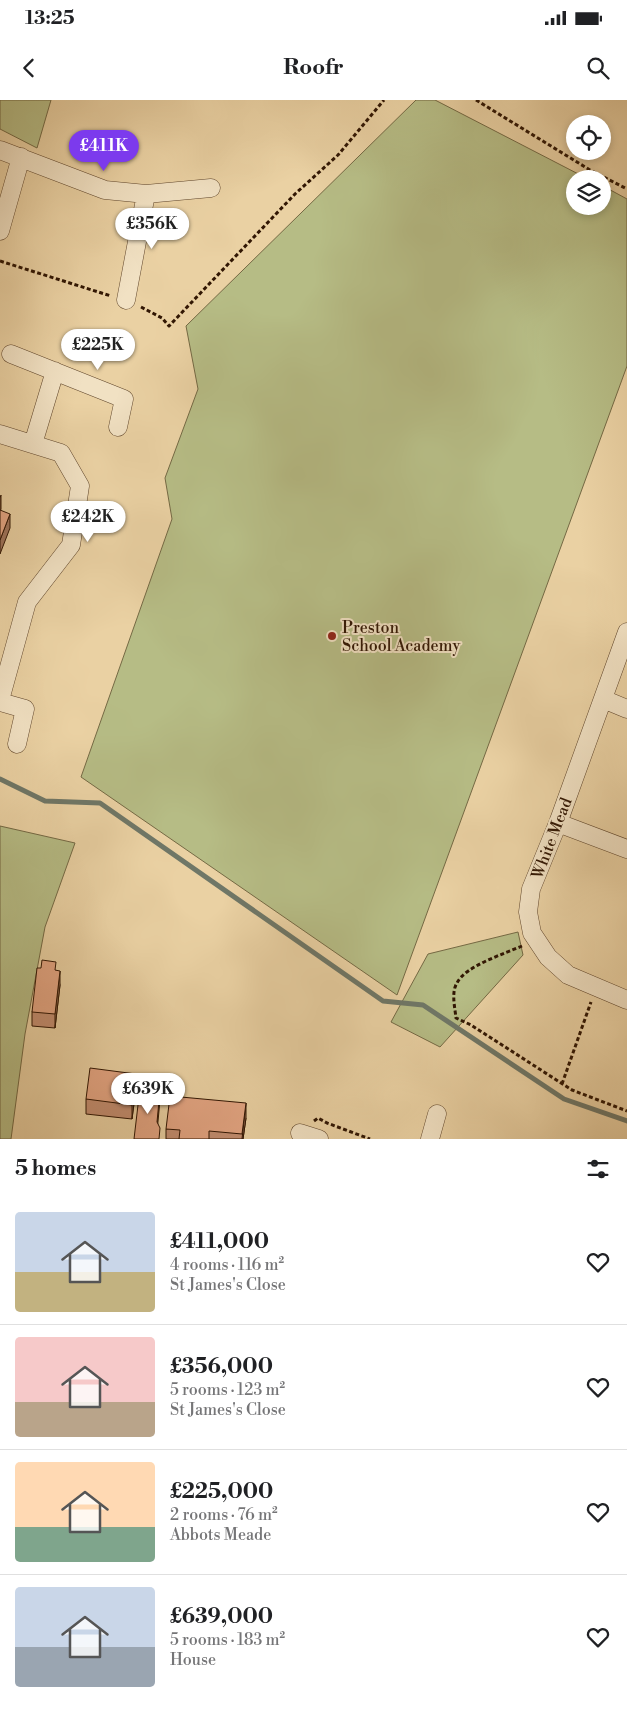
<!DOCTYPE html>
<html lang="en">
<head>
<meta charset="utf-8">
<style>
  body { margin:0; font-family:"Libre Bodoni",serif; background:#f2f2f2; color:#202124; height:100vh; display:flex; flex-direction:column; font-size:19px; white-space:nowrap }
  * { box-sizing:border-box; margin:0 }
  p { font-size:16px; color:#757577 }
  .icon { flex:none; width:28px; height:28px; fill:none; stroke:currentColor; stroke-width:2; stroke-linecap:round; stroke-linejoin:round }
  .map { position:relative; height:1039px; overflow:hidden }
  .details { display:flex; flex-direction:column; background:#fff; flex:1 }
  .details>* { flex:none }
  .controls { position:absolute; left:566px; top:15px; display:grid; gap:10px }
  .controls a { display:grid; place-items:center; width:45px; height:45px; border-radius:50%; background:#fff; box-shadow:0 2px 8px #0003; font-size:25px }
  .price { position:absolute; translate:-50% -42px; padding:0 11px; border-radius:18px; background:#fff; color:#222; font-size:16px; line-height:32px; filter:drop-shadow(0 1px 2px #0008) }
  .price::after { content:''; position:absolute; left:50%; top:30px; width:15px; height:11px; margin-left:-8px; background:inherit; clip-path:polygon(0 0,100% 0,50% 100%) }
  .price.selected { background:#7c3aed; color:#fff }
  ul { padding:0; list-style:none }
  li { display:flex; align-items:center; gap:15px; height:125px; padding:0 15px }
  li+li { border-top:1px solid #e0e0e0 }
  li span { display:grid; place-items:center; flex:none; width:140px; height:100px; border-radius:5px; color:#555 }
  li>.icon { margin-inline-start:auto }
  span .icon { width:60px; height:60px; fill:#fffc; stroke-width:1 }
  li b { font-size:21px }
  h2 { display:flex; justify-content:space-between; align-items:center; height:60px; padding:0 15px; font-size:21px }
  .status { display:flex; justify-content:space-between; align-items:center; height:35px; padding:0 25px; background:#fff; direction:ltr }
  .status svg { height:14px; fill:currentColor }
  header { display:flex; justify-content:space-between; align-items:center; height:65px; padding:0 15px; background:#fff; font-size:22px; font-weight:700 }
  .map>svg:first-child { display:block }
  .green { fill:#b6bc85; stroke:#746944 }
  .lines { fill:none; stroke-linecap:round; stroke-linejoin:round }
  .stream { stroke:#6f7767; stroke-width:5 }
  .street-casing { stroke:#5f452b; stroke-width:19 }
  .path { stroke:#311603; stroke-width:3; stroke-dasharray:4 2.5; stroke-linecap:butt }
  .street { stroke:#f1e1c3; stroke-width:18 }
  .wall { fill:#c38e71; stroke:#311603 }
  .shaded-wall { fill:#9f745c; stroke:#311603 }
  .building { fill:#e3a583; stroke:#311603 }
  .poi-dot { fill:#8f2418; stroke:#f1e1c3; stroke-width:2 }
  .labels { text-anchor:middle; stroke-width:4; stroke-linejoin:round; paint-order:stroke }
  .poi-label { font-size:16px; fill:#311603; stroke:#f1e1c3; text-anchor:start }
  .street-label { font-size:16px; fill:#311603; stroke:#f1e1c3 }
</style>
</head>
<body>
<div class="status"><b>13:25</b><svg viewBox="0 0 49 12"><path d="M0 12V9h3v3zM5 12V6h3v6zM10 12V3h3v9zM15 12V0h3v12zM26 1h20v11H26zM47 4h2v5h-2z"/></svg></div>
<header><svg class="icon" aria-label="back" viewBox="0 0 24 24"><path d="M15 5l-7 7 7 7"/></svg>Roofr<svg class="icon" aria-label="search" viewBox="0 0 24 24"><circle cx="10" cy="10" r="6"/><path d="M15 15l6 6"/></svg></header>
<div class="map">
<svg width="627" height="1039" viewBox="0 0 627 1039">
  <rect width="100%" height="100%" fill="#ead1a3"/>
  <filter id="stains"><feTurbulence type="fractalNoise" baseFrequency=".004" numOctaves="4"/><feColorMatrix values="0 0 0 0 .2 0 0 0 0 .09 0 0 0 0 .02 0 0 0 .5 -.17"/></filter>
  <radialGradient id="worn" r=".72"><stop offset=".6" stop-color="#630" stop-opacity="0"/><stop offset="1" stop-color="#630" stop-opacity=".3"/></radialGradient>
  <path class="green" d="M0 0H51L37 48 0 29Z
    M416 0H435L588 79H575V106H602L603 86 627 99V266L397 895 81 677 172 419 165 378 198 289 186 226Z
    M0 726 75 743 45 827 25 934 11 1039H0Z
    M518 832 523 855 440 947 391 922 428 854Z"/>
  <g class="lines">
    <path class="stream" d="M0 679 45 701 100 703 383 901 423 905 564 999 627 1021"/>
    <defs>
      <path id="street" d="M0 50 105 90 146 94 211 88
        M0 131 21 57
        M126 200 146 94
        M11 254 124 299 118 327
        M0 334 61 353 80 386 71 445 27 502 0 600
        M33 344 55 271
        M627 532 558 723 531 789 528 812 532 833 548 857 568 875 627 900
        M603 599 627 609
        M0 602 25 609 17 644
        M558 723 627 749
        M300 1033 319 1039
        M430 1039 437 1014"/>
    </defs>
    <use href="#street" class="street-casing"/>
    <path class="path" d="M476 0 590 70 627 89
      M0 161 111 196
      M141 207 162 218 169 226 295 94 338 55 384 0
      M522 846C504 854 465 866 457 883 451 892 455 908 456 918L471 925 572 990 627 1011
      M562 984 591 902
      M314 1021 318 1018 327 1023 370 1039"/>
    <use href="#street" class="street"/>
  </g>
  <path class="wall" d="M56 870 60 885 55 928 32 926V912Z
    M136 988 132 1019 86 1014V999Z
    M246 1018 243 1039H166V1029Z"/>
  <path class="shaded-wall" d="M1 395V409L0 412V398Z
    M10 414V428L0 454V440Z
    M60 871V885L55 928V914Z
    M136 974V988L132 1019V1005Z
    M160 990V1000L157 1032V1022Z
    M246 1003V1018L243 1039H242Z"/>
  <path class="building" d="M0 410 10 414 0 440Z
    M42 860 56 862 55 870 60 871 55 914 32 912 37 868H41Z
    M90 968 136 974 132 1005 86 999Z
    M140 988 160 990 157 1022 160 1028 159 1039H134Z
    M170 996 246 1003 242 1034 209 1031V1039H179L180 1030 166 1029Z"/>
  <circle class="poi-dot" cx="332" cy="536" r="5"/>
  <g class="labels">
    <g class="poi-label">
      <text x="342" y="533">Preston<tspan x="342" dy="18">School Academy</tspan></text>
    </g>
    <g class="street-label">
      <text transform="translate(551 738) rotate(-69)" y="6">White Mead</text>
    </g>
  </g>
  <rect width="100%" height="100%" filter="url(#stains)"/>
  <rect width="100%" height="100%" fill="url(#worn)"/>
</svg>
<div class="controls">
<a><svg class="icon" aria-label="locate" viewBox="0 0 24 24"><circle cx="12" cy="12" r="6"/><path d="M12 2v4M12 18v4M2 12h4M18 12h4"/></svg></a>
<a><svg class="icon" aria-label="layers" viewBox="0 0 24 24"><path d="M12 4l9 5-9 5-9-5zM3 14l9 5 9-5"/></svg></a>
</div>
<b class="price selected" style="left:104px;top:72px">£411K</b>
<b class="price" style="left:152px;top:150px">£356K</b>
<b class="price" style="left:98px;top:271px">£225K</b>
<b class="price" style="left:88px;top:443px">£242K</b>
<b class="price" style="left:148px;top:1015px">£639K</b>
</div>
<section class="details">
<h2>5 homes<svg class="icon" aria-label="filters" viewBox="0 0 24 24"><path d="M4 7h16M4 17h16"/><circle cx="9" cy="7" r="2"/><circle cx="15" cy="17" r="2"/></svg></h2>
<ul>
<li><span style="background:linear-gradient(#c9d6e8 60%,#c2b280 0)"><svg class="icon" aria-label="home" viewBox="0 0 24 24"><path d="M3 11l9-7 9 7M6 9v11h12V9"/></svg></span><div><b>£411,000</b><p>4 rooms · 116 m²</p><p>St James's Close</p></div><svg class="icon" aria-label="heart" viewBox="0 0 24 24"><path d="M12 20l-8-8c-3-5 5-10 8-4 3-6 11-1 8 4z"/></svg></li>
<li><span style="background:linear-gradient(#f6c9c9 65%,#b9a48a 0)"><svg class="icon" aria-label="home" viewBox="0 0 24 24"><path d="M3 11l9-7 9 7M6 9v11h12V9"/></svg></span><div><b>£356,000</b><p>5 rooms · 123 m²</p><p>St James's Close</p></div><svg class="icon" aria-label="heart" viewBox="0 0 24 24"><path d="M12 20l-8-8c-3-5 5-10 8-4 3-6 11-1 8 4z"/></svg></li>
<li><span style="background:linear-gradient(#ffd9b3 65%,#7fa58c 0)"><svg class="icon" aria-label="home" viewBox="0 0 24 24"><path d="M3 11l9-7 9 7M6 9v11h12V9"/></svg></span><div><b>£225,000</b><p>2 rooms · 76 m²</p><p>Abbots Meade</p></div><svg class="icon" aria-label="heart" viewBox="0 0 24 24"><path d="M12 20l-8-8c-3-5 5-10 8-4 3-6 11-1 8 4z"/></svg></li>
<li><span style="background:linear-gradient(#c9d6e8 60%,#9aa5b1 0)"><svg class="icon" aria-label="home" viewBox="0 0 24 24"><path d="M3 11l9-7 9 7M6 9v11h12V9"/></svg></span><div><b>£639,000</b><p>5 rooms · 183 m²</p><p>House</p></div><svg class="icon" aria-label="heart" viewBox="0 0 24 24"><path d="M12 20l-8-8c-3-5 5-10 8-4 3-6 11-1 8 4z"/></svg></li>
</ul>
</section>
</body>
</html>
